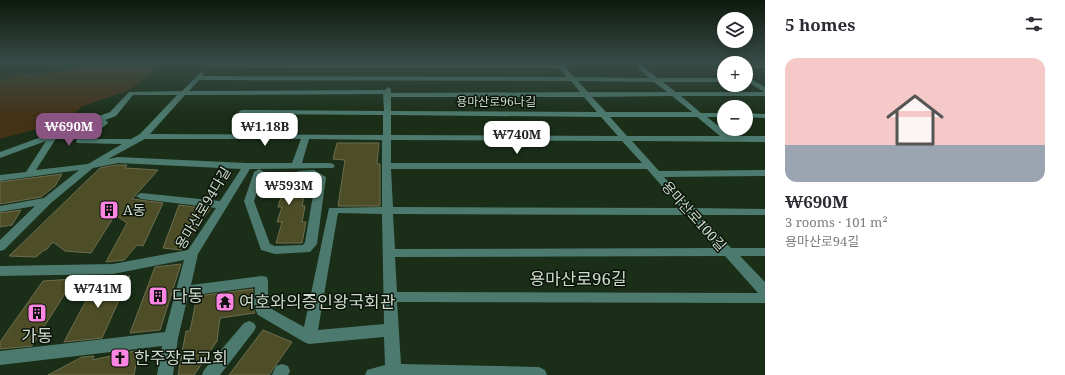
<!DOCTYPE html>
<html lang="en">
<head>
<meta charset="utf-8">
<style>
  body { margin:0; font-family:"Noto Serif","Noto Sans KR",serif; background:#f7f7f7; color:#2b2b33; height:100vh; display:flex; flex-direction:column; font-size:15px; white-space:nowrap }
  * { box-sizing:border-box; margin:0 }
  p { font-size:13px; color:#7c7c81 }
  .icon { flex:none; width:22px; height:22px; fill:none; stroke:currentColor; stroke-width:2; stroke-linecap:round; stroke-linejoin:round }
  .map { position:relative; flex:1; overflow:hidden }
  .details { display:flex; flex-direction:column; background:#fff; width:300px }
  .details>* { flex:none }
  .fabs { position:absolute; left:717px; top:12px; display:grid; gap:8px }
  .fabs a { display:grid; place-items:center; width:36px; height:36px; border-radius:50%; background:#fff; box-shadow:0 2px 6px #0003; font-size:20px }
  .price { position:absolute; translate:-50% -34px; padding:0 9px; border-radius:8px; background:#fff; color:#222; font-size:13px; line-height:26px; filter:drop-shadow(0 1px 2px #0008) }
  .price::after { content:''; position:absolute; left:50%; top:24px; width:12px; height:9px; margin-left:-6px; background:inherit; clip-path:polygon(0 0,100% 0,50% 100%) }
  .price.current { background:#8a5482; color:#fff }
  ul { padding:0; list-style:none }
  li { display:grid; align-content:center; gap:8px; height:212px; padding:0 20px }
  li+li { border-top:1px solid #e1e1e2 }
  li span { display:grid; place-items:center; height:124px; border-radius:12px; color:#555 }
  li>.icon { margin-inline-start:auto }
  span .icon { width:72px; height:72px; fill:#fffc; stroke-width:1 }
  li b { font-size:17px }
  h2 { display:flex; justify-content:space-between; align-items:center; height:48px; padding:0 20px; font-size:17px }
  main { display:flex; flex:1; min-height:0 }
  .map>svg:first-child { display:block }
  .green { fill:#443217 }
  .building { fill:#4d4d27; stroke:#6e6e4f }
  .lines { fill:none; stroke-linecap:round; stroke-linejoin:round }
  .minor { fill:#4d7a6e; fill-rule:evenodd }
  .labels { text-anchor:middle; stroke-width:3; stroke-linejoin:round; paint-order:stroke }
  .far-street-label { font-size:12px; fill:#cedacc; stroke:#0b140a }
  .street-label { font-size:14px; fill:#cedacc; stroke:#0b140a }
  .poi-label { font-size:14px; fill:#cedacc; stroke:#0b140a; text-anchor:start }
  .near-street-label { font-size:17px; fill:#cedacc; stroke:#0b140a }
  .near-poi-label { font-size:17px; fill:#cedacc; stroke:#0b140a; text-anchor:start }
</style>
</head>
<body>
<main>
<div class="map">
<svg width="765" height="375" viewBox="0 0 765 375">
  <rect width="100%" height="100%" fill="#1a2e18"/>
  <path class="green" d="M83 63H162L130 90 83 106 63 122 0 139V81L16 73 31 74 72 70Z"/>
  <path class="building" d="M337 143H379L377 164H380V206H338L345 160 333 159Z
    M116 165H127L125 168 158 170 132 199 163 203 143 246 137 245 124 260 106 262 127 223 115 215 91 253 65 251 53 242 46 250H44L36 257 9 256 100 168Z
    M62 174 55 186 41 197 0 204V182Z
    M264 177H308L302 206H305L302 222H306L302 243H276L282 222H277L282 207H278L282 193H258Z
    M179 205 210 209 181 250 163 248Z
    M21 210 12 225 0 227V213Z
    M181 264 160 330 130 333 155 267Z
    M130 276 102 338 64 342 98 278Z
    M74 279 32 346 0 349V342L43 281Z
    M253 289 252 307 255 313 220 318 217 341 194 375H178L186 331H190L197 296Z
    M263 330 292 342 269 375H229Z
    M139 350 134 375H48L82 357 94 356 92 360Z"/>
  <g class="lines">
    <path class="minor" d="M208 63H562L574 77 649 78 637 67 636 66 639 64 658 78H724V82H663L676 92H764L746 81V76L748 77 765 87V96H681L701 113H724V117H707L731 136H765V142L632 141 659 171 765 170V176L664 177 693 208 765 209V215H699L731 248H765V256H740L765 282V303L397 302 401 364 539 367 545 370 547 375H365L367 370 385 365 384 337 309 344 304 342 258 315 254 307 255 287 188 296 178 338 173 375H157L162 346 0 365V351L165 332 184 260 113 274 0 276V266L113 264 188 250 216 208 141 199 136 196 141 193 220 201 241 169 118 163 93 168 51 203 4 250 0 251V240L35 206 0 212V206L44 198 79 170 0 181V175L26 172 46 141 0 158V152L110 112 129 92 182 91 201 72 204 74 203 76 567 77 559 68 209 67 206 65ZM199 80 571 81 580 92 391 93V89L388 87 385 90 189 91ZM578 81 654 82 667 92H588ZM383 94 384 111 242 110 238 112 242 114 383 115V135L150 134 185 95ZM133 95H177L140 134 131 139H88L107 124 108 122 105 120 116 116ZM672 96 692 112H606L592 97ZM391 97H584L597 112 391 111ZM391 115 601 117 618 136 391 135ZM610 117H697L720 136H627ZM100 122 77 139 76 141 77 143 122 144 88 164 36 170 57 137ZM145 139H301L292 163H247L118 157 108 159ZM309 139 382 140V207L329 208 304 327 268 307V281L267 277 262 276 191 285 198 254 250 169 333 168 335 166 333 164 330 163H302ZM391 140 622 141 642 163H391ZM391 169H647L681 208 393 207ZM338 213 382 214 384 324 318 330ZM393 214 687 215 717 248 395 249ZM725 256 758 293 397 292 395 257Z
      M717 63H724V68Z
      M746 64H765V68H746Z
      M746 113 765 114V118L746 117Z
      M259 169 264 172 254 201 270 244 275 246 303 245 305 242 316 178 312 176 298 175 296 173 298 171 314 170 326 177 317 244 310 252 275 254 261 250 244 201 254 172Z
      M249 321 254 323 256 327 254 331 220 375H202L204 370 244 323Z
      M282 364 288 366 290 371 288 375H272L276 366Z"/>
  </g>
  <linearGradient id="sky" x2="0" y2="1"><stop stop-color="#0e190d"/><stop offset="0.54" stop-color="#384c48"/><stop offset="1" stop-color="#384c48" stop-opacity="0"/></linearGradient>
  <rect width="765" height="116" fill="url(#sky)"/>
  <defs>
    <symbol id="building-square" viewBox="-11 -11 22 22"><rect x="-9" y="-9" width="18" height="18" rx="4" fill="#fd86e2" stroke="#0b140a"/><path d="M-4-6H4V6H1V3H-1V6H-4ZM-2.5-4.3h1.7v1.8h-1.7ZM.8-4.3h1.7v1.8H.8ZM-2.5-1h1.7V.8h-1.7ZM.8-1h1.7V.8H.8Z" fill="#111"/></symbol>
    <symbol id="temple-square" viewBox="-11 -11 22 22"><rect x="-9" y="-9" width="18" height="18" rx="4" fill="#fd86e2" stroke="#0b140a"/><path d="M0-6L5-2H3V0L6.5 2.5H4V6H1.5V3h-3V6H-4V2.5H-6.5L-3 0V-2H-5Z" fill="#111"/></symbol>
    <symbol id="church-square" viewBox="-11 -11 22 22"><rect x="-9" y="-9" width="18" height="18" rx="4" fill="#fd86e2" stroke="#0b140a"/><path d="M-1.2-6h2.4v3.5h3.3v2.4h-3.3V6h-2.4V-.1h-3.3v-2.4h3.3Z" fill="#111"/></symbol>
  </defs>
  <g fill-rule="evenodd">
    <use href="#building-square" x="98" y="199" width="22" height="22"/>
    <use href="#building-square" x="147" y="285" width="22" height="22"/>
    <use href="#temple-square" x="214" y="291" width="22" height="22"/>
    <use href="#building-square" x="26" y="302" width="22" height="22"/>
    <use href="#church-square" x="109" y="347" width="22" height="22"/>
  </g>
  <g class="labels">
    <g class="far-street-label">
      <text x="496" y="106">용마산로96나길</text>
    </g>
    <g class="street-label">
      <text transform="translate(203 208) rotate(-59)" y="5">용마산로94다길</text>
      <text transform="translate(694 216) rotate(48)" y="5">용마산로100길</text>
    </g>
    <g class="poi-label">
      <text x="123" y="215">A동</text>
    </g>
    <g class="near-street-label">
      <text x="578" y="285">용마산로96길</text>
    </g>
    <g class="near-poi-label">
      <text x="172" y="302">다동</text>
      <text x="239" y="308">여호와의증인왕국회관</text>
      <text x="37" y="342" text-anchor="middle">가동</text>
      <text x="134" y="364">한주장로교회</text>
    </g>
  </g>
</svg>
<div class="fabs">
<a><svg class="icon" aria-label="layers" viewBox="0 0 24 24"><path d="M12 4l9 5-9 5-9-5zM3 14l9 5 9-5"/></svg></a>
<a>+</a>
<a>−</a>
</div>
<b class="price current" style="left:69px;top:147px">₩690M</b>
<b class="price" style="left:265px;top:147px">₩1.18B</b>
<b class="price" style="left:517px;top:155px">₩740M</b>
<b class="price" style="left:289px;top:206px">₩593M</b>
<b class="price" style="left:98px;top:309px">₩741M</b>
</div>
<section class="details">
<h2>5 homes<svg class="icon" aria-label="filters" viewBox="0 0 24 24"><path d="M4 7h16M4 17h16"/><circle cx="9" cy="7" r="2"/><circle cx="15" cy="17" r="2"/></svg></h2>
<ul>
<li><span style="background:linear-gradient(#f6c9c9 70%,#9aa5b1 0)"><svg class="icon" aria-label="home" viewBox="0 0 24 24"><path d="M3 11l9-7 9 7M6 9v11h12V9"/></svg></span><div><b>₩690M</b><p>3 rooms · 101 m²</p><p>용마산로94길</p></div></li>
</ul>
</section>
</main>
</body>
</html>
